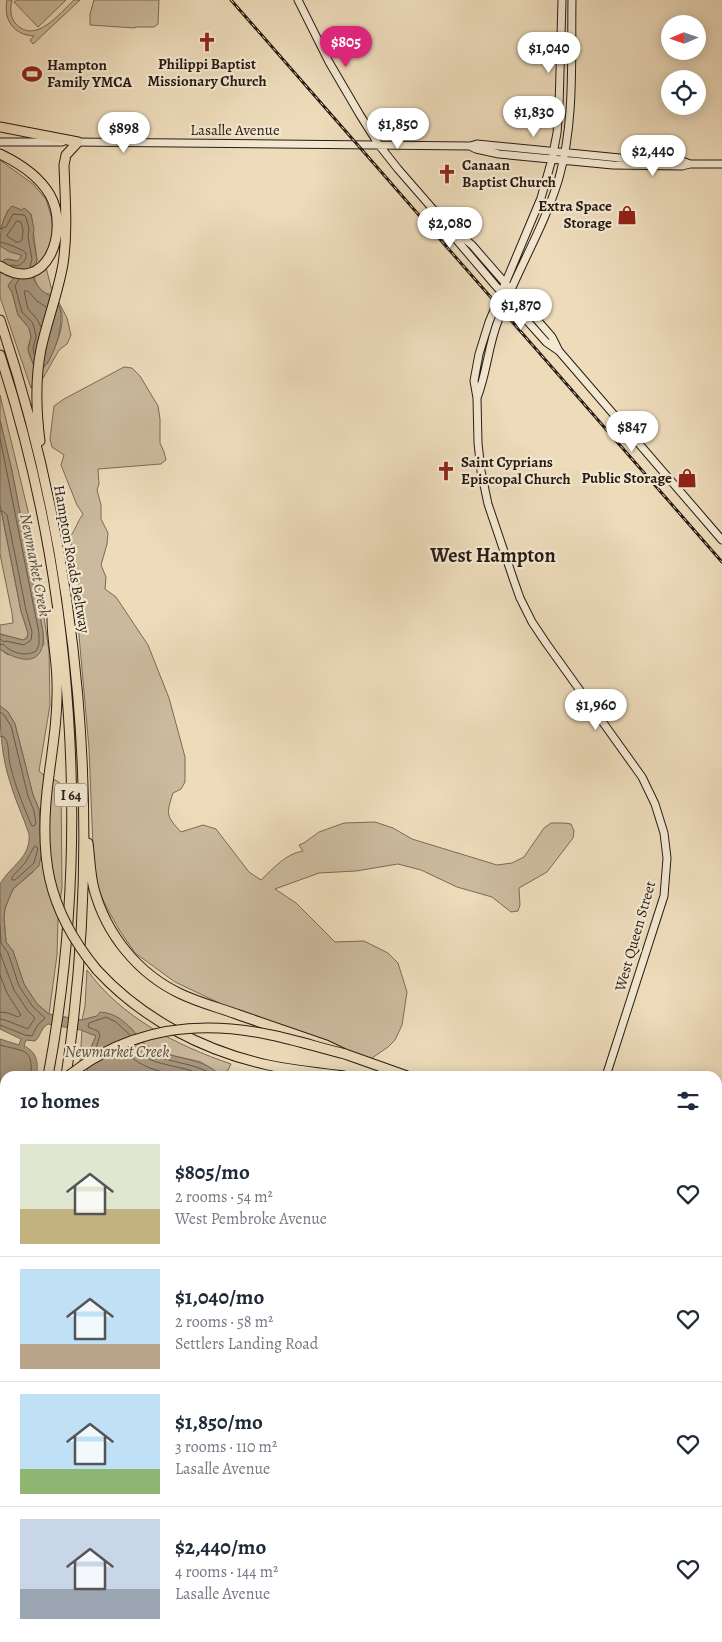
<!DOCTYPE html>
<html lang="en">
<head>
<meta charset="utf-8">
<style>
  body { margin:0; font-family:Alegreya,serif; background:#f6f6f7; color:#1f2937; height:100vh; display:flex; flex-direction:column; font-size:19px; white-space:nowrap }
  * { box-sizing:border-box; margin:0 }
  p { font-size:16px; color:#747a83 }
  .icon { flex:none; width:28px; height:28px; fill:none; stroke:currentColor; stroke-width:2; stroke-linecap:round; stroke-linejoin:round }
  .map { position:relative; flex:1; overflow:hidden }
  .drawer { position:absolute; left:0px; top:1071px; width:722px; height:571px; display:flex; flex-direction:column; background:#fff; border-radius:15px 15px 0 0; box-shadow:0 2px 12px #0003 }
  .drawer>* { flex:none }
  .needle { width:32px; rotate:268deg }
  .fabs { position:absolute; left:661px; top:15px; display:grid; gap:10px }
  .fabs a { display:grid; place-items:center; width:45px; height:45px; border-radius:50%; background:#fff; box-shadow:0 2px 12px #0003; font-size:25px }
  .price { position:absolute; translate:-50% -42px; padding:0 11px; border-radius:18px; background:#fff; color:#222; font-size:16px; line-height:32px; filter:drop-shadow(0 1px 2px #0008) }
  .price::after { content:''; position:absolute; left:50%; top:30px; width:15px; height:11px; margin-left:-8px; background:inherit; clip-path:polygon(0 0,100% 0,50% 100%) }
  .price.current { background:#db2777; color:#fff }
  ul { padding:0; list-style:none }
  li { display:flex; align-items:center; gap:15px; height:125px; padding:0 20px }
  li+li { border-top:1px solid #e0e1e3 }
  li span { display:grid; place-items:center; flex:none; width:140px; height:100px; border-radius:0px; color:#555 }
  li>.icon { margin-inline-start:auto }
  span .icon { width:60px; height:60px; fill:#fffc; stroke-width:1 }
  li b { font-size:21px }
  h2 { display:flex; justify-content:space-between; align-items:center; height:60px; padding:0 20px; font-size:21px }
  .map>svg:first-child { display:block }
  .green { fill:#cbba9d; stroke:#796a58 }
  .water { fill:#aa9a81; stroke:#766755 }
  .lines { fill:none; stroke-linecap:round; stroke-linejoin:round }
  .shore { stroke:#685a4a; stroke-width:1 }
  .secondary-casing { stroke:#271b12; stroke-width:9 }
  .motorway-casing { stroke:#271b12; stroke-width:11 }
  .secondary { stroke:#f3e8d2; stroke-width:7 }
  .motorway { stroke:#eddbba; stroke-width:9 }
  .rail-casing { stroke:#271b12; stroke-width:3 }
  .rail { stroke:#f3e8d2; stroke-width:1; stroke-dasharray:4; stroke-linecap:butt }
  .motorway-bridge-casing { stroke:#271b12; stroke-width:11; stroke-linecap:butt }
  .motorway-bridge { stroke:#eddbba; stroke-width:9 }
  .labels { text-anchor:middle; stroke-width:4.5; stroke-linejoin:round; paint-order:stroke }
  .shield { fill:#f3e8d2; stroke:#64584c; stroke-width:1 }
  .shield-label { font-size:14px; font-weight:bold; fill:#271b12 }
  .poi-label { font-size:15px; font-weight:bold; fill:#271b12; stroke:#f3e8d2; text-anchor:start }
  .street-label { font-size:15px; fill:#271b12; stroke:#f3e8d2 }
  .water-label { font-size:16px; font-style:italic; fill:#5b4e3e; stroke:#f3e8d2 }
  .district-label { font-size:20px; font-weight:bold; fill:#271b12; stroke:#f3e8d2 }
</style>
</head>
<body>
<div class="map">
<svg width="722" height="1642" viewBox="0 0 722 1642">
  <rect width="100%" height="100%" fill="#eddbba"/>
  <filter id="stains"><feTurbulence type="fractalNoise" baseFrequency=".004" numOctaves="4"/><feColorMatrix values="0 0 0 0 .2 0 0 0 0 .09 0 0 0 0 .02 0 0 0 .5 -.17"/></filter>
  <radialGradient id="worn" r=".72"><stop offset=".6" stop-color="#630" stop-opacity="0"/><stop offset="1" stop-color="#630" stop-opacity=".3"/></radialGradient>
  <path class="green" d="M7 0H12C10 8 10 16 15 23 35 46 60 13 74 0H80L33 44 30 40 34 36C14 35 3 20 7 0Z
    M17 0H66L38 27 14 2Z
    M94 0H159L158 24 154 27H135V28L90 25V14Z
    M0 160 33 184 46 199 52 219 53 240 44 259 51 287 67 318 71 335 67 344 59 350 43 378 34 381 31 388 0 297V246L21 255V257L17 261 9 259 4 260 1 265 14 278 8 286 12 292 18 315 29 328 31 337 28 347 29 354 34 366 48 363C54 348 64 330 62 314 61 307 56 298 50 294 46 293 46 294 43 292 33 283 32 271 37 260L31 214 24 208 22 210H8L0 230Z
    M124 367 132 368 140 376 158 406 160 419V443L164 452 166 460 161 464 98 469 99 484 97 490 101 505V519L108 533 107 544 101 565 106 577 105 589 116 597 148 645 169 698 185 757V782L181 789 173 793C166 814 166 816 181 832L203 825 216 829 249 872 261 880C274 868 285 854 303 851L299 845 304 843 319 832 344 823 375 822 393 828 412 839 497 865 512 863 524 857 544 828 551 823H564L571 824 574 831 573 838 547 872 519 888 520 905 518 911 511 912 492 897 457 887 421 870 398 864 356 871 319 873 275 889 296 903 335 942 364 941 388 953 398 963 407 992 402 1025 395 1040 388 1047 362 1065 251 1018 175 982 135 953 120 931 108 910 99 891 95 873 93 846 89 748 77 613V594L80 588 76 575 70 537C76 529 77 522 83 514L77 505 61 465 64 455 52 447 50 439 54 406 64 399Z
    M0 395 28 511 49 651 50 705 39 771C46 778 55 778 61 784L62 887 58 919 57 955 49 1014 37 1004 24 984 13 951 6 942 4 918 5 908 13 889 33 872 43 846 39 809 33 795 15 724 8 712 0 706V649L8 655 44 645 43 632 12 471 0 420Z
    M0 504 21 611 28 633 27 638 23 640 0 634V625L13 623 12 613 0 554Z
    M87 970C122 1018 176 1045 231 1064L228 1070 221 1075 201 1062 162 1053 145 1045 130 1027 97 1016 82 1020 85 1006Z
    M82 1030 96 1036 89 1052 87 1076H79Z
    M0 1396H5V1638H70L67 1642H0Z
    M260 1638H298L302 1642H256Z
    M349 1638H416L418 1640 417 1642H366Z"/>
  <path class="water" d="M12 206 22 210 24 208 31 214 34 229 33 237 37 260 35 266 34 280C36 283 40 290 44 292 50 297 53 295 58 304 67 318 54 360 42 369L34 366 28 350 31 337 29 328 18 315 12 292 8 286 14 277 4 272 1 265 5 259 17 261 21 257V255L10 252 0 246C0 232 2 216 12 206Z
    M0 420 12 471 43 632C46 666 22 664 0 649V634L23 640 27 638 28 633 21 611 0 504Z
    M0 706 8 712 15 724 33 795 39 809 43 846 39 866 13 889 5 908 4 918 6 942 13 951 24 984 37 1004 49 1014 82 1020 97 1016 100 1012C116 1013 126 1022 136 1034 139 1038 142 1043 146 1045 170 1061 201 1055 221 1076H87L89 1052 96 1036 81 1030 48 1024C40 1029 41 1036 35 1041L26 1040 24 1046C37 1052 39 1063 36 1076H5V1207L0 1234V1039L19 1045 21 1039 0 1029V884C11 865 31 858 29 834 23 816 15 800 10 782 2 758 0 731 0 706Z
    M179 1638H260L256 1642H179Z
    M298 1638H349L366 1642H302Z"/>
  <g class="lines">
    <path class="shore" d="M17 221 21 222 23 230 22 240 20 242H16L7 236Z
      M0 229 6 227 13 214 24 215 26 217 29 229 28 237 32 259 30 267
      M0 242C6 243 22 249 26 253 27 260 23 263 18 266L11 265
      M19 279 15 286 22 312 32 322 34 327 36 337 33 348 34 354
      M41 327 37 319 28 309 24 291H28L37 301 46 307
      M0 438 39 633V645L36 651C25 657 11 653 3 644L0 645
      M0 511 4 512 7 515 26 610 32 632 31 640 24 645 6 641 4 642 0 639
      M0 712 4 715 11 726 28 796 34 811 36 824 34 826H32L30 822C22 802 13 781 9 759 8 752 9 742 4 737L0 736
      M35 846 38 848 34 863 15 880H12V877L25 863Z
      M0 926 1 943 8 953 19 986 33 1007 45 1018 37 1026 32 1036 25 1035 0 1025
      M0 953 14 990 28 1011 35 1018 28 1029 5 1020 0 1019
      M0 975 7 993 21 1015 18 1017 8 1013 0 1012
      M138 1044C155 1065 193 1059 214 1076
      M0 1045C24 1052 33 1047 31 1076
      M132 1047C150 1068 181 1063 203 1076
      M124 1050C138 1067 158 1071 179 1076
      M95 1051 100 1035 98 1031 88 1027 89 1023 106 1017 116 1022 130 1035"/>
    <defs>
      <path id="secondary" d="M298 0 329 62 360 115 379 145 398 169 445 223 455 238 495 285 546 342 559 351
        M562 0 559 107 557 133 552 159 541 198 489 322 479 354 476 370 474 381 477 398 478 443 481 471 488 504 514 581 520 598 532 622 546 643 642 777 655 804 664 833 667 858 664 896 606 1076
        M0 142H62
        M73 142 470 146 477 144 620 158 682 161 690 164H722
        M470 146 476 149 499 154 613 165 682 166 690 164
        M448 225 472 245 552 337 559 351 722 540
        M477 398C487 373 488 346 498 321 516 272 544 228 559 178 575 121 571 59 572 0
        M718 1572 722 1571
        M718 1581 722 1580
        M519 1638 520 1642
        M528 1638 529 1642
        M587 1642 592 1638
        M600 1642 605 1638"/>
      <path id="motorway" d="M0 127 78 142
        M0 154C19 163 39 176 50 195 70 230 47 297 0 266
        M0 320C81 562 104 823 66 1076
        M0 355C74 581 92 842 48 1076
        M40 441C36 410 35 380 41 349 47 321 58 293 63 264 68 231 65 198 64 165L66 155 78 142
        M49 775C53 745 58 714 57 683 57 659 51 636 52 613
        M88 843C90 858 90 874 94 889 106 934 138 974 181 994 200 1003 220 1008 239 1015 268 1025 297 1035 326 1045L345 1054 407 1076
        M97 970C142 1019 204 1051 268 1065 293 1070 319 1073 344 1076
        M0 1177 5 1163
        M718 1190 722 1192
        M718 1204 722 1205
        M0 1281 5 1265
        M0 1332 5 1317"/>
    </defs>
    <use href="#secondary" class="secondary-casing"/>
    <use href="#motorway" class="motorway-casing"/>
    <use href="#secondary" class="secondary"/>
    <use href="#motorway" class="motorway"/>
    <defs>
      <path id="rail" d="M231 0 722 562"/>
    </defs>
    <use href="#rail" class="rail-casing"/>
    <use href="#rail" class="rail"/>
    <defs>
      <path id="motorway-bridge" d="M49 775C38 854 46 908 97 970
        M68 1076C129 1028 197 1019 271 1035 296 1040 320 1048 345 1054"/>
    </defs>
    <use href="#motorway-bridge" class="motorway-bridge-casing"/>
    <use href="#motorway-bridge" class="motorway-bridge"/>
  </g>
  <defs>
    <symbol id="church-bare" viewBox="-9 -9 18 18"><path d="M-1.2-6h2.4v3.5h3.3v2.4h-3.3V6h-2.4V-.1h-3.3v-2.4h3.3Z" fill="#8f2418" stroke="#f3e8d2" stroke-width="2.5" paint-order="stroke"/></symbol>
    <symbol id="stadium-bare" viewBox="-9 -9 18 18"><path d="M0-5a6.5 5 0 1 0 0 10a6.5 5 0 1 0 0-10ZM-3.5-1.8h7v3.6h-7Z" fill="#8f2418" stroke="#f3e8d2" stroke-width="2.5" paint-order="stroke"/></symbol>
    <symbol id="shop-bare" viewBox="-9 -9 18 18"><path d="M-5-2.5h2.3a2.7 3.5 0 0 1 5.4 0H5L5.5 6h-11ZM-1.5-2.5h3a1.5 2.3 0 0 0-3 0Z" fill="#8f2418" stroke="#f3e8d2" stroke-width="2.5" paint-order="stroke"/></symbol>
  </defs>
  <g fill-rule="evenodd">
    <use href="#church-bare" x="193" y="28" width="28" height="28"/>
    <use href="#stadium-bare" x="18" y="60" width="28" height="28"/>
    <use href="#church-bare" x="433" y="160" width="28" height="28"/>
    <use href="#shop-bare" x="613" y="201" width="28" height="28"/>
    <use href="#church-bare" x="432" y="457" width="28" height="28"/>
    <use href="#shop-bare" x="673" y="464" width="28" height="28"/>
  </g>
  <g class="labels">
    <rect class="shield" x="55" y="783.5" width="32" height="23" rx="4"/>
    <g class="shield-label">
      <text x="71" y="800">I 64</text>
    </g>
    <g class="poi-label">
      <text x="207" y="69" text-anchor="middle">Philippi Baptist<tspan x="207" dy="17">Missionary Church</tspan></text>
      <text x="47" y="70">Hampton<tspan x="47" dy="17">Family YMCA</tspan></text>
      <text x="462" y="170">Canaan<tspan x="462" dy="17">Baptist Church</tspan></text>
      <text x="612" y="211" text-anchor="end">Extra Space<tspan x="612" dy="17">Storage</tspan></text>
      <text x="461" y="467">Saint Cyprians<tspan x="461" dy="17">Episcopal Church</tspan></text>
      <text x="672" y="483" text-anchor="end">Public Storage</text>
    </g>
    <g class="street-label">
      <text x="235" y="135">Lasalle Avenue</text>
      <text transform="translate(72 559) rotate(80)" y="5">Hampton Roads Beltway</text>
      <text transform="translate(635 936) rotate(-74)" y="5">West Queen Street</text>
    </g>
    <g class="water-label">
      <text transform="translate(36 565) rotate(79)" y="6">Newmarket Creek</text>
      <text x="117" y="1057">Newmarket Creek</text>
    </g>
    <g class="district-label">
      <text x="493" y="562">West Hampton</text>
    </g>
  </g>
  <rect width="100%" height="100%" filter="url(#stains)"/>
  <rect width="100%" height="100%" fill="url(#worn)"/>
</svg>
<div class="fabs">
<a><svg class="needle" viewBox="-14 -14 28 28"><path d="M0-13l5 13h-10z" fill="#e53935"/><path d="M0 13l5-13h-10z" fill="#747a83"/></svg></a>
<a><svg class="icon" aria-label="locate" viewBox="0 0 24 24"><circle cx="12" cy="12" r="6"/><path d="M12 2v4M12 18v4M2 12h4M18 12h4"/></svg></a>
</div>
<b class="price current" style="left:346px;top:68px">$805</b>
<b class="price" style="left:549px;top:74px">$1,040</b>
<b class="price" style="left:534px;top:138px">$1,830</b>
<b class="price" style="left:398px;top:150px">$1,850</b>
<b class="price" style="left:124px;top:154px">$898</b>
<b class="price" style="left:653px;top:177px">$2,440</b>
<b class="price" style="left:450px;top:249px">$2,080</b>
<b class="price" style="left:521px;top:331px">$1,870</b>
<b class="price" style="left:632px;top:453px">$847</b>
<b class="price" style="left:596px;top:731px">$1,960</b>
<section class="drawer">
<h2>10 homes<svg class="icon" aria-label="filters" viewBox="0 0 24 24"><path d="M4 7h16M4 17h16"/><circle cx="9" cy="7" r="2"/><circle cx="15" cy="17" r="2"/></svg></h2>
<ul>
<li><span style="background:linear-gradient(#dfe7d0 65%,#c2b280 0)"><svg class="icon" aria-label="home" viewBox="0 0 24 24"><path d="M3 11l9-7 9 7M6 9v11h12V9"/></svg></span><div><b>$805/mo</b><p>2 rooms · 54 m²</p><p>West Pembroke Avenue</p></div><svg class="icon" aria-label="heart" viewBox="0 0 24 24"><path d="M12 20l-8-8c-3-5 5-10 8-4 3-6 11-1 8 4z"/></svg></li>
<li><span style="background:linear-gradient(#bfe0f5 75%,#b9a48a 0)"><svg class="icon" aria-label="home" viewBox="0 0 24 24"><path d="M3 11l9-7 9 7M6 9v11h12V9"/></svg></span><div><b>$1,040/mo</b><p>2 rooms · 58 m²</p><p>Settlers Landing Road</p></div><svg class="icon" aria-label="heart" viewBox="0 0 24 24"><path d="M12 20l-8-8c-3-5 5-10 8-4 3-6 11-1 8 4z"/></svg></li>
<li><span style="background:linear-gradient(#bfe0f5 75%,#8fb573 0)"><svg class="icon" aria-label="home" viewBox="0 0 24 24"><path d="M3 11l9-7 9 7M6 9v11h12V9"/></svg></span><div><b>$1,850/mo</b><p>3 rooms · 110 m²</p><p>Lasalle Avenue</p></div><svg class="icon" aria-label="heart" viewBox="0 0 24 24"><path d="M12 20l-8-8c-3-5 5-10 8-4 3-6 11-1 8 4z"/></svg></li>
<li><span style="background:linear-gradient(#c9d6e8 70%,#9aa5b1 0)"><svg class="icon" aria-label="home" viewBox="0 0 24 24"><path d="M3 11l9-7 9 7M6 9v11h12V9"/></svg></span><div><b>$2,440/mo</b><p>4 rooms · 144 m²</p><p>Lasalle Avenue</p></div><svg class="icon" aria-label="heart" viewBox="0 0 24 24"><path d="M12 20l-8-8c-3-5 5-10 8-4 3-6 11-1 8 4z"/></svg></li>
</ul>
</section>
</div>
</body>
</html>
